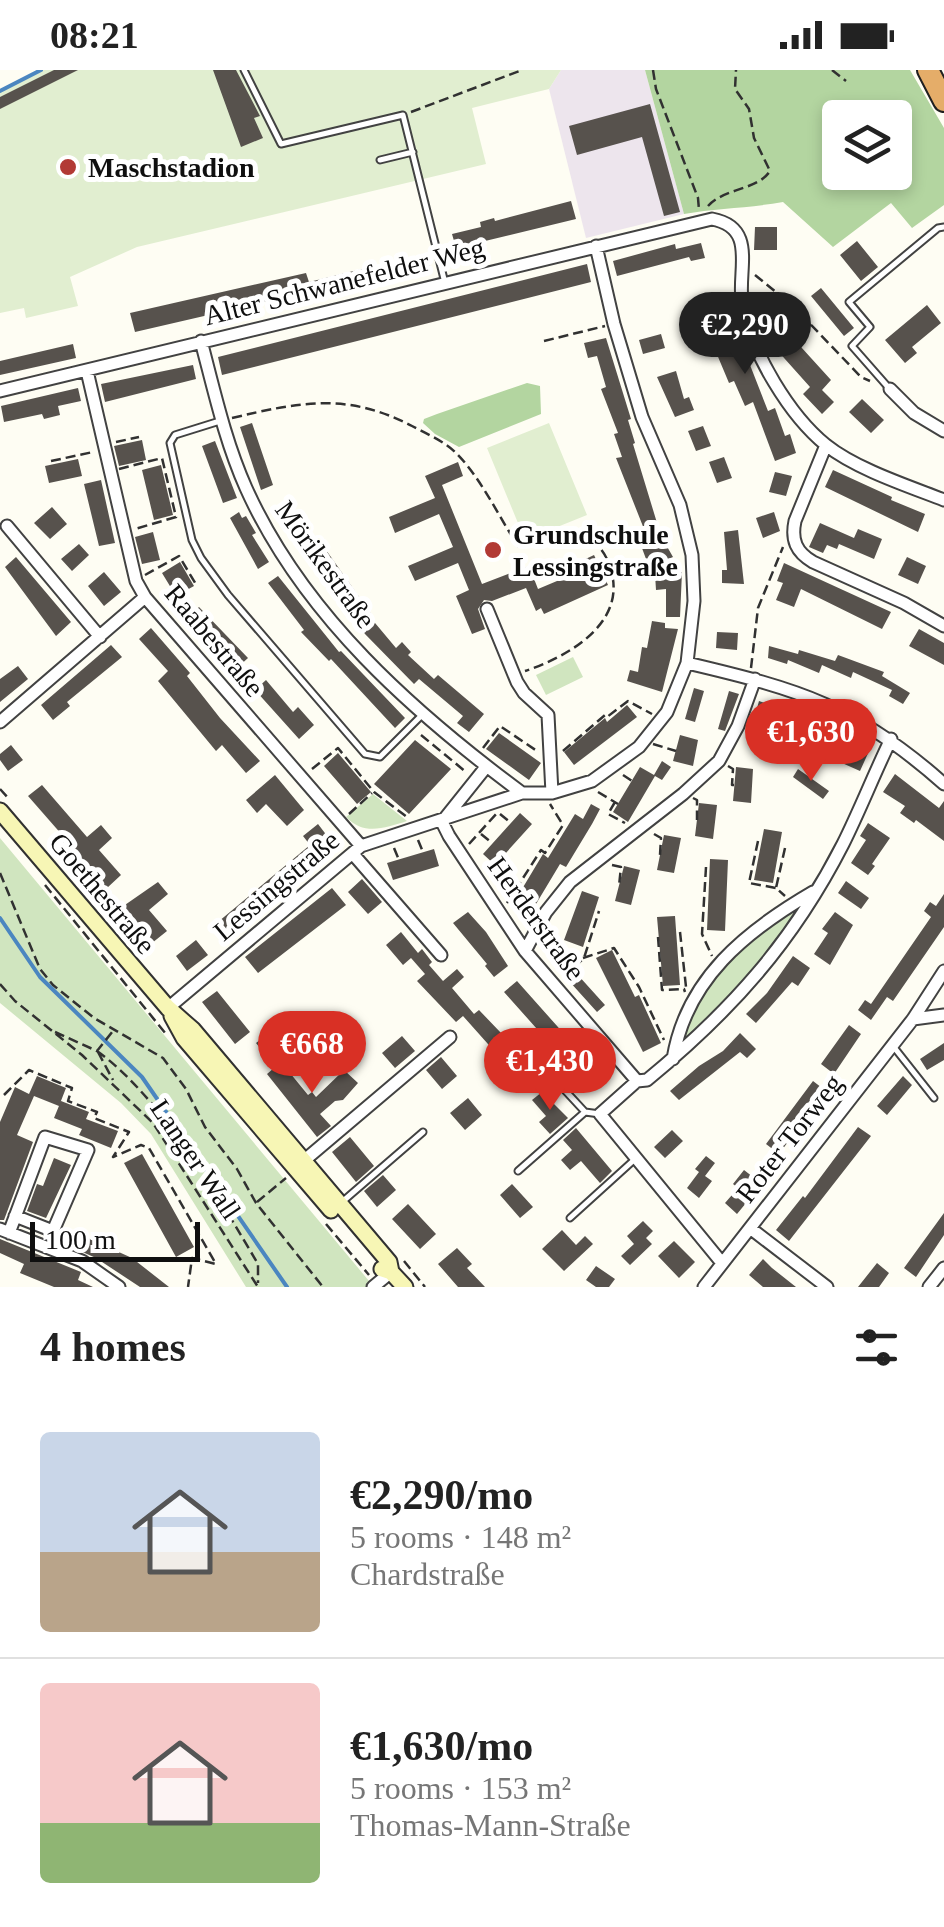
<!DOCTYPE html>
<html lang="en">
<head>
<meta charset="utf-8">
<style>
  body { margin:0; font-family:"Times New Roman",serif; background:#f2f2f2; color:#222; height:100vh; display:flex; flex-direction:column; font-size:38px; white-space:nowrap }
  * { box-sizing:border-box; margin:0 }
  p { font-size:32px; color:#767676 }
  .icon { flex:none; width:55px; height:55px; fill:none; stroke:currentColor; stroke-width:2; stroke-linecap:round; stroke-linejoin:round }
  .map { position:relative; height:1217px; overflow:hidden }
  .details { display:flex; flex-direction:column; background:#fff; flex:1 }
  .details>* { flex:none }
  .buttons { position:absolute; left:822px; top:30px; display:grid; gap:20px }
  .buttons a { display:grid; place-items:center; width:90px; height:90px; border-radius:10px; background:#fff; box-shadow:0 5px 15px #0003; font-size:50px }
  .scale { position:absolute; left:30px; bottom:25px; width:170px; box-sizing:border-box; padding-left:10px; border:5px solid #0f0f0f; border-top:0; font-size:28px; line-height:35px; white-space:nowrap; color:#0f0f0f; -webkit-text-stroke:8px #fff; paint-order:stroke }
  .price { position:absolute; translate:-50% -85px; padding:0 22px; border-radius:35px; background:#d93025; color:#fff; font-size:32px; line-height:65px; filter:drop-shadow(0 2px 5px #0008) }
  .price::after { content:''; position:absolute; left:50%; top:60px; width:30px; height:22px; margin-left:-15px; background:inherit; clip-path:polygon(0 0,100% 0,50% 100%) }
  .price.selected { background:#222; color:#fff }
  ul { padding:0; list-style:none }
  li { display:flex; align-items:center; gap:30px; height:250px; padding:0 40px }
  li+li { border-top:2px solid #e0e0e0 }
  li span { display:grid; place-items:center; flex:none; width:280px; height:200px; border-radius:10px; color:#555 }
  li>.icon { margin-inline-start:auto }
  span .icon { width:120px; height:120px; fill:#fffc; stroke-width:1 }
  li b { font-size:42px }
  h2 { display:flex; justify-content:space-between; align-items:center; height:120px; padding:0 40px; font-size:42px }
  .status { display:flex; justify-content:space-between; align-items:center; height:70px; padding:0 50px; background:#fff; direction:ltr }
  .status svg { height:28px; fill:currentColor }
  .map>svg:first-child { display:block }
  .industrial { fill:#ede5ed }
  .green { fill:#d0e5bf }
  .forest { fill:#b3d5a0; fill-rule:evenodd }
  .pitch { fill:#e1eed0 }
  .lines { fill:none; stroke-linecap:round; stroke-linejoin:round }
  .stream { stroke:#4b86c0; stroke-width:4 }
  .building { fill:#57524d }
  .lane-casing { stroke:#424242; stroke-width:9 }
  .street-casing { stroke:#424242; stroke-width:15 }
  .secondary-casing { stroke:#313131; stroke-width:19 }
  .highway-casing { stroke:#202020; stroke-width:24 }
  .path { stroke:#313131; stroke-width:2.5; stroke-dasharray:10 5; stroke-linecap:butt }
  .lane { stroke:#fff; stroke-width:5 }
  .street { stroke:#fff; stroke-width:11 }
  .secondary { stroke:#f7f6b5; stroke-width:15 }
  .highway { stroke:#e5ad69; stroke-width:20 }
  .poi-dot { fill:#b23a35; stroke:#fff; stroke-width:4 }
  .labels { text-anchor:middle; stroke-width:10; stroke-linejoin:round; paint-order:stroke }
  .poi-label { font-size:28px; font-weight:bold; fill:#0f0f0f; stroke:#fff; text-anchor:start }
  .street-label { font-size:28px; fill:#0f0f0f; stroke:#fff }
</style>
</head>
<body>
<div class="status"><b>08:21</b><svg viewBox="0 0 49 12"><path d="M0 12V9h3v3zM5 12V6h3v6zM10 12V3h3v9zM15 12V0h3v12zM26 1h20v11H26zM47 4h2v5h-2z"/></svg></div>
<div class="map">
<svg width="944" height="1217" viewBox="0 0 944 1217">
  <rect width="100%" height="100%" fill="#fefdf3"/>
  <path class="industrial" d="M561 0H645L684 144 586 168 549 19Z"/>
  <path class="green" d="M573 587 583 607 546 625 536 605Z
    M373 724 407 751C385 758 364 766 346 747Z
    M0 768 374 1217H246L151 1064 121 1033 0 933Z
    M801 835 794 850 724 936 681 973C685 961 687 946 692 935 713 893 761 857 801 835Z"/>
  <path class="forest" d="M645 0H910L944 58V135L912 158 891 133 833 177 783 132C750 138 717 138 684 144ZM840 48H895V102H840Z
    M527 313 540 316 541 344 459 377 435 364 423 353 424 349 437 344Z"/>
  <path class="pitch" d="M41 0H561L549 19 472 38 486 94 137 177 70 207 78 236 26 248 24 238 0 243V21Z
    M549 353 587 445 525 470 487 378Z"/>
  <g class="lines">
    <path class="stream" d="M0 21 41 0
      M0 848 40 907 142 1007 287 1217"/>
  </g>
  <path class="building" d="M54 0H78L0 39V27Z
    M213 0H236L260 46 254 48 263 68 241 77Z
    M650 34 680 142 664 146 642 67 577 85 569 56Z
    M571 131 576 149 456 178 452 164 481 157 480 152 494 148 495 151Z
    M755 157H777V180H754Z
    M857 171 878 197 861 211 840 185Z
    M701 173 705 188 691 191 689 187 617 206 613 191 675 174 676 179Z
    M427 184 431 199 322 229 320 219 135 262 130 243 306 203 309 212 378 195 380 201 413 194 411 188Z
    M587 194 591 212 222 305 218 287Z
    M821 218 854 258 844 266 811 226Z
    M719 227 730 255 734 254 768 341 775 338 785 366 790 364 796 383 775 391 753 332 745 336 734 311 729 313 708 263 712 261 702 233Z
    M927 235 941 253 912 277 917 283 905 293 885 270Z
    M661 264 665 278 643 284 639 270Z
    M791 266 831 310 822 320 834 332 822 344 803 324 810 317 776 279Z
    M606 268 631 349 628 350 635 373 633 374 661 466 673 487 649 497 636 462 644 459 616 388 622 387 614 364 618 363 601 319 606 317 597 286 588 288 584 273Z
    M73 274 76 288 0 305V291Z
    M193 295 196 309 105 332 101 314Z
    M676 301 684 329 689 327 694 340 675 347 657 307Z
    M78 318 81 331 58 336 60 345 44 349 42 344 4 352 1 336Z
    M862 329 884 350 871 363 849 342Z
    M252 353 273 415 261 420 240 357Z
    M703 356 711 376 696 381 688 361Z
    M142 370 146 390 119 396 114 376Z
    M215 371 237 428 223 433 202 376Z
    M724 387 732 408 717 413 709 392Z
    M78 389 82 406 49 413 45 396Z
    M458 392 463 406 442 415 482 514 529 496 538 519 576 503 573 495 594 485 608 515 544 544 541 538 536 541 526 518 492 531 484 530 478 539 485 559 472 564 456 526 469 520 458 493 415 511 408 496 453 477 439 444 395 463 389 447 435 428 425 406Z
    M161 395 173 445 154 450 142 400Z
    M833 400 892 427 891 430 925 444 918 462 825 417Z
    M775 402 792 406 786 426 769 422Z
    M101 410 115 473 99 476 84 414Z
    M52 437 67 454 50 469 34 453Z
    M239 442 242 448 246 446 256 463 252 465 269 492 258 499 230 448Z
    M774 442 780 461 763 468 756 448Z
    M299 443 312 463 301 471 288 451Z
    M820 453 854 468 858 459 882 469 874 489 839 474 837 479 827 475 823 483 809 477Z
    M738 460 744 514 722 513V500H727L724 462Z
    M153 462 160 490 142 494 135 467Z
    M79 474 89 485 72 501 61 489Z
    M326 480 372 545 370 547 396 578 402 572 411 582 408 585 434 609 438 605 484 644 469 662 457 653 463 646 419 609 414 614 365 564 314 489Z
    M16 487 71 552 56 566 5 497Z
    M907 487 926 496 918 514 898 505Z
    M180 492 194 516 176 526 162 503Z
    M784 493 891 542 882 559 801 519 794 537 776 530 783 513 777 511Z
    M104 502 121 522 104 536 88 516Z
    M682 502 680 547H666V519L656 520 655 504Z
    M278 506 339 582 341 581 405 648 395 658 331 589 329 591 301 562 304 560 268 513Z
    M199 537 248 588 237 598 187 548Z
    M652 551 665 553V558L678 559 662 622 627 611 630 600 638 602 642 577 647 578Z
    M151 558 190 603 187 606 220 648 260 691 246 703 222 675 216 681 158 611 168 601 139 569Z
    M919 559 944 573V595L909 576Z
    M717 562 738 563 737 580 716 578Z
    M111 575 122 587 67 632 70 636 53 650 41 635Z
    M769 576 798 584 799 580 835 591 838 585 884 602 882 606 910 623 903 634 889 626 892 620 853 602 851 608 822 595 819 603 788 590 787 594 768 588Z
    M18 596 28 609 0 632V609Z
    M266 610 293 642 298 637 314 655 299 669 255 620Z
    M694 618 704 621 695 652 685 649Z
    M729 621 739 624 725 661 718 659Z
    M759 631 800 645 798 649 870 679 860 701 815 681 813 686 797 680 800 672 767 660 764 666 755 662 758 651 754 649Z
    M627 635 637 647 574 695 564 682 605 648 607 652Z
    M499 663 541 693 529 710 486 679Z
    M680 665 698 670 693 696 673 691Z
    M415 670 451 699 409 744 374 714Z
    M11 675 23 690 8 701 0 690V684Z
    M338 683 371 722 357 734 324 696Z
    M662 691 671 697 662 710 655 706 628 752 613 742 640 697 654 705Z
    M736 697 753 699 751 733 733 731Z
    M798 699 829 721 823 729 793 707Z
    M895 704 939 738 944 731V771L916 750 914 753 900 743 905 736 883 722Z
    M275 705 304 740 287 756 266 734 257 743 246 730Z
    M42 715 87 767 101 755 112 768 99 780 121 805 107 818 60 769 63 766 28 726Z
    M699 733 717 735 713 769 695 766Z
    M591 734 600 739 592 754 566 797 560 794 533 839 516 829 543 784 548 788 575 744 583 749Z
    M520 743 532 754 495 795 483 784Z
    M868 753 890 768 872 794 875 796 868 805 851 793 866 770 860 766Z
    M318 754 331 771 309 789 313 794 223 870 212 857 310 775 303 766Z
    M764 759 782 762 773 813 754 810Z
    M664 765 681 768 674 803 657 800Z
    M434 779 439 796 393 810 387 793Z
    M710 789 728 790 725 861 707 860Z
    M624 796 640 800 631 835 615 831Z
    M362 809 382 832 368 844 348 822Z
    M846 811 869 828 861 839 838 823Z
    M158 812 168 824 149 840 167 861 152 873 122 837Z
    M332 818 346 835 258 903 245 887Z
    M582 821 599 827 583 877 564 870Z
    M944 824V857L893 931 887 927 871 950 858 940 865 930 871 934 931 847 924 841 930 832 936 836Z
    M468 842 486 862 508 896 494 907 485 896 487 894 453 853Z
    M835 842 853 855 830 895 814 884 828 863 822 859Z
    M675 846 680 915 663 916 657 847Z
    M401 862 418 883 422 879 432 892 429 895 443 911 457 899 464 907 452 918 474 944 479 940 502 964 510 972 505 977 531 1007 517 1018 498 997 504 992 463 946 456 952 417 911 425 904 411 888 403 895 386 875Z
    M196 870 208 885 187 901 176 886Z
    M612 880 635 927 639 925 661 973 643 982 596 888Z
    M793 886 810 898 798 916 792 912 756 953 746 944 767 923Z
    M577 904 605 935 597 942 569 911Z
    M517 911 598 1002 586 1014 504 922Z
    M217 921 250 962 235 974 202 932Z
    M849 955 861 964 834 1004 821 994Z
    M269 963 282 979 269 989 256 973Z
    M740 963 756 979 747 988 740 982 679 1030 670 1021 699 996 723 981Z
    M402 966 415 981 395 998 382 983Z
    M944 973V990L927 1000 920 989Z
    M441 987 457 1006 442 1019 426 1000Z
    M281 992 308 1025 312 1022 316 1027 344 1000 358 1013 343 1030 335 1031 320 1044 331 1056 317 1067 267 1004Z
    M37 1006 66 1018 59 1036 34 1026 17 1065 33 1072 4 1150H0V1052L15 1017 29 1024Z
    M903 1006 912 1015 887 1045 877 1036Z
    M813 1011 826 1021 779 1084 766 1074Z
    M542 1022 568 1048 550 1064 539 1052 546 1046 532 1030Z
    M468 1028 482 1045 465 1060 450 1043Z
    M61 1031 89 1042 86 1049 118 1061 111 1078 79 1065 82 1059 54 1048Z
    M858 1057 871 1066 789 1171 776 1160 803 1126 805 1128Z
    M576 1058 612 1101 600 1113 581 1091 570 1100 561 1090 572 1080 563 1070Z
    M672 1060 683 1071 665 1088 654 1077Z
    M350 1067 374 1096 356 1112 332 1082Z
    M142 1084 194 1177 176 1187 124 1093Z
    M706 1086 715 1093 705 1106 712 1111 699 1128 687 1118 699 1102 695 1099Z
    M54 1088 71 1095 46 1148 27 1141 37 1114 43 1116Z
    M744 1100 753 1107 742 1120 751 1127 737 1144 725 1133 738 1118 733 1114Z
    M383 1105 396 1120 377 1137 364 1121Z
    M512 1114 533 1137 520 1148 500 1125Z
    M408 1134 436 1164 420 1179 392 1149Z
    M944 1143V1165L916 1207 904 1198Z
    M643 1151 653 1161 646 1168 652 1174 630 1195 621 1186 634 1174 627 1166Z
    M68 1159 132 1188 169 1217H140L96 1188 62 1173Z
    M562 1160 576 1175 585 1166 593 1174 564 1201 542 1179Z
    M0 1169 81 1202 78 1210 93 1217H54L20 1203 24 1194 0 1183Z
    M674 1171 695 1192 679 1208 658 1186Z
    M457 1178 472 1194 467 1198 485 1217H458L438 1194Z
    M763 1189 772 1198 796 1217H763L749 1205Z
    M877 1193 889 1203 879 1217H858Z
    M596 1196 615 1209 609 1217H596L586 1210Z"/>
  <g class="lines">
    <defs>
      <path id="lane" d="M244 0 281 74 403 45 445 213
        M380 90 413 82
        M888 317 852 276 870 257 849 232 938 158 944 157
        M223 350 175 365 170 373 192 470 201 488 228 525 365 684 380 687 422 645
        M893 976 934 1028
        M536 989 585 1042 600 1044
        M518 1101 585 1042
        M342 1132 423 1062
        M570 1148 634 1090"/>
      <path id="street" d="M201 271C214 320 225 371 246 418 303 545 413 642 522 723
        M87 301 136 511 145 527 361 776
        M890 319 914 343 944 361
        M0 321 712 149C760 158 735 204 743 238 753 284 789 345 826 375 856 399 908 416 944 430
        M826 375 795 451C791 470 796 482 813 492L904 533 944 556
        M7 456 100 567
        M487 539 517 612 524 623 548 645 552 723
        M687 593C798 619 857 636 944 714
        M0 652 145 527
        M486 697 442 752 449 766 525 881 637 1011 600 1044 722 1193
        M353 784 441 885
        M525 881 546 842 570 812 683 724 719 691 738 656 755 609
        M168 938 361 776 522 723H552L592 711 639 677 667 642 687 593 694 531 692 485 680 435 642 347 614 254 596 176
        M913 949 944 945
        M673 989C686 909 746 861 813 822
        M637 1011 647 1010C731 941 793 872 843 774 860 740 874 704 891 669
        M300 1094 450 967
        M750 1158 827 1217
        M0 1159 82 1191 119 1217
        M9 1163 45 1067 88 1080 53 1161 15 1146
        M373 1217 391 1202
        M704 1217 913 949 944 901
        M929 1217 944 1198"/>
      <path id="secondary" d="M0 741 168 938 193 960 389 1192 391 1202
        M172 946 184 968 331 1140
        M382 1199 391 1202 405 1217"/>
      <path id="highway" d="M928 0 944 31"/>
    </defs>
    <use href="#lane" class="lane-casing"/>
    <use href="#street" class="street-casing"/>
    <use href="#secondary" class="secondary-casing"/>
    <use href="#highway" class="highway-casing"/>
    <path class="path" d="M653 0 656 19 698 128 699 140
      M832 0 846 11
      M411 42 522 0
      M708 136C724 118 758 120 770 101L754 68 749 39 735 19 736 0
      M755 205 793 236 861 307 870 311
      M544 271 605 256
      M232 348C300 332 347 322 412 356 427 364 446 372 458 385 482 410 499 447 518 476L574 471 598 476C606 484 609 493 612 504 624 555 567 587 525 601
      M116 372 139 367
      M51 391 93 382
      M119 399 162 388 176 447 135 459
      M145 505 179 486 197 516
      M751 598 758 538 783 477
      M421 665 466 702
      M653 674 676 681
      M483 678 500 656 537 681
      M563 681 605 645 607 647 628 631 652 644
      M728 696 733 699 732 715H734
      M312 699 338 678 374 722 407 747
      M623 705 632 711
      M0 719 9 729
      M598 722 618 734
      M693 728 697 730V750
      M615 732 608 744 625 753
      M349 744 372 723
      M500 744 511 753
      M481 764 492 773
      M654 764 661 768 660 785
      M418 770 423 782
      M758 771 749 813 776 818
      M469 774 497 743
      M394 778 399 790
      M785 778 776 818 785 826
      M612 795 621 797 619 816
      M706 797 702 864 712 886
      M0 803 40 899 53 915 94 948 163 988 186 1019 205 1057 237 1099 256 1133 323 1217
      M45 815 166 964
      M507 833 541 780 545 783 563 755 550 734
      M680 862 686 917 689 918
      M658 867 662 920 684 919 685 922
      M583 888 614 878 639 917 664 970
      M563 907 584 888 599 841
      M0 914 15 931 82 985 153 1053 258 1217
      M55 962 97 981 113 961
      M97 981C160 1026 218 1126 258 1194V1213
      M98 982 113 1010
      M4 1025 29 1000 72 1018 68 1031 97 1042 94 1048 129 1062 113 1087 141 1075 149 1078 216 1194 192 1188 188 1217
      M257 1132 286 1108
      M326 1154 369 1205
      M404 1191 425 1217"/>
    <use href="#lane" class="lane"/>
    <use href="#street" class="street"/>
    <use href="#secondary" class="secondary"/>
    <use href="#highway" class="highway"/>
  </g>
  <g class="poi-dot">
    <circle cx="68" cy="97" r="10"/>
    <circle cx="493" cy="480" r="10"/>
  </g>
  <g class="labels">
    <g class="poi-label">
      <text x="88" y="107">Maschstadion</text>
      <text x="513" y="474">Grundschule<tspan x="513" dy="32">Lessingstraße</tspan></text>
    </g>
    <g class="street-label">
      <text transform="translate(344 211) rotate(-14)" y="10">Alter Schwanefelder Weg</text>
      <text transform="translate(326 494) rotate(54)" y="10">Mörikestraße</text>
      <text transform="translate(215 570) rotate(50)" y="10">Raabestraße</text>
      <text transform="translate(276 815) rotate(-40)" y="10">Lessingstraße</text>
      <text transform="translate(103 823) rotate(50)" y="10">Goethestraße</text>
      <text transform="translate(537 848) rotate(54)" y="10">Herderstraße</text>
      <text transform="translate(789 1068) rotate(-52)" y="10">Roter Torweg</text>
      <text transform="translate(196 1089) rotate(56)" y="10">Langer Wall</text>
    </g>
  </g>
</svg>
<div class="buttons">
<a><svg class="icon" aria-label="layers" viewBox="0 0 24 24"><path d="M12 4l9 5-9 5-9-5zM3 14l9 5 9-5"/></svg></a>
</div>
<div class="scale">100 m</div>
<b class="price selected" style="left:745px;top:307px">€2,290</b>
<b class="price" style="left:811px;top:714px">€1,630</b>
<b class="price" style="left:312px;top:1026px">€668</b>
<b class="price" style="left:550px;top:1043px">€1,430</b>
</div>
<section class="details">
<h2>4 homes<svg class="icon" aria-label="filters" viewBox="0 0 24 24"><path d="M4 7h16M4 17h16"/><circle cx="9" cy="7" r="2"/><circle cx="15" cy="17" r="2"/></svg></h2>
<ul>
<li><span style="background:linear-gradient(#c9d6e8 60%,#b9a48a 0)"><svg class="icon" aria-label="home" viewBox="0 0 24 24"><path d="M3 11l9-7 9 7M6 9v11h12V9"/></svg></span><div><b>€2,290/mo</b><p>5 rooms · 148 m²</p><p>Chardstraße</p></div></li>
<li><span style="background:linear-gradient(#f6c9c9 70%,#8fb573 0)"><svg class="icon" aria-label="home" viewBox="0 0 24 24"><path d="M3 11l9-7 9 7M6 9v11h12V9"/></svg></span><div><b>€1,630/mo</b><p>5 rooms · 153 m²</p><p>Thomas-Mann-Straße</p></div></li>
</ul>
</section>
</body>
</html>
